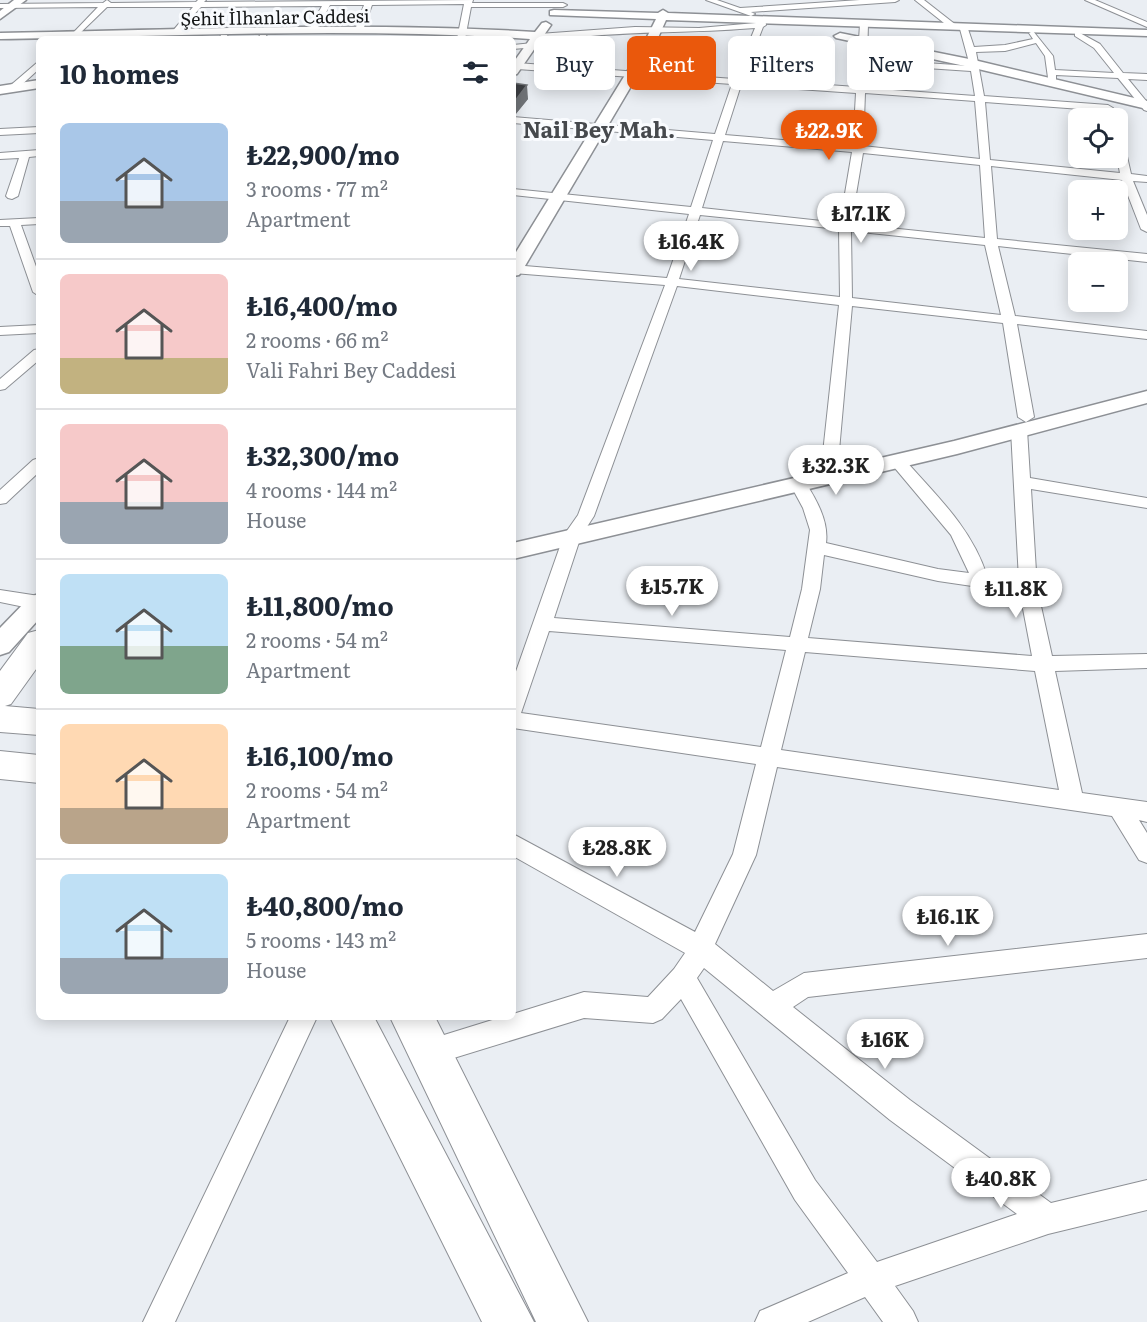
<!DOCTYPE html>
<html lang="en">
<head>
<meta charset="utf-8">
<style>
  body { margin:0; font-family:Literata,serif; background:#f6f6f7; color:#1f2937; height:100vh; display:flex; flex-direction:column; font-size:22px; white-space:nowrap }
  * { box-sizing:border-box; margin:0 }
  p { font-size:20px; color:#747a83 }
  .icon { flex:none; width:33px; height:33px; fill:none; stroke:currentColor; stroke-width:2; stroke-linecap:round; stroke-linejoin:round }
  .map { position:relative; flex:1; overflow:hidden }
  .side { position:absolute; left:36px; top:36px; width:480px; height:984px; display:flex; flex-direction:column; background:#fff; border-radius:9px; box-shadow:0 3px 15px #0003 }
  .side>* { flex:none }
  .banner { position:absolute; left:534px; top:36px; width:522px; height:54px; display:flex; gap:12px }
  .controls { position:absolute; left:1068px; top:108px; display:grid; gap:12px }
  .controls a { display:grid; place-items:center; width:60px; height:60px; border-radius:9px; background:#fff; box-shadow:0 3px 15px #0003; font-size:30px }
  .price { position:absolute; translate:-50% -51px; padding:0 14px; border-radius:21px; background:#fff; color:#222; font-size:20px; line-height:39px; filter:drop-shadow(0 2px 3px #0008) }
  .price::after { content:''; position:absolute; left:50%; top:36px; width:18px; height:14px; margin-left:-9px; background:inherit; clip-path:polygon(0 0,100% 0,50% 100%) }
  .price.on { background:#ea580c; color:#fff }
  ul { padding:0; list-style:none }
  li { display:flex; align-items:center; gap:18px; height:150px; padding:0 24px }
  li+li { border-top:2px solid #e0e1e3 }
  li span { display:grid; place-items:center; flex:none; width:168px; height:120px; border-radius:9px; color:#555 }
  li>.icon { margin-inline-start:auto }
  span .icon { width:72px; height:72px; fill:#fffc; stroke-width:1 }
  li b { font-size:26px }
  h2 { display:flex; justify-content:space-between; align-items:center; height:72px; padding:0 24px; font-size:26px }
  .pill { padding:0 21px; border-radius:9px; background:#fff; box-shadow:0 3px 15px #0003; font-size:21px; line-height:54px }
  .pill.on { background:#ea580c; color:#fff }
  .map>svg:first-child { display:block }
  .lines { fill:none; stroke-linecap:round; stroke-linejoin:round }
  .street-casing { stroke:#8d9095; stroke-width:2 }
  .secondary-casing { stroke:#8d9095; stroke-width:3 }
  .primary-casing { stroke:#8d9095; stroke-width:2 }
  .street { fill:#fff; fill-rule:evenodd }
  .secondary { fill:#fff; fill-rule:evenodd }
  .primary { fill:#fff; fill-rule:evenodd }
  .wall { fill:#94969b }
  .shaded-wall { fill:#717478 }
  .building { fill:#3d3f43; stroke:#717478; stroke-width:1.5 }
  .labels { text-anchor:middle; stroke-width:6; stroke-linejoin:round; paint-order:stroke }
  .far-street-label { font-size:18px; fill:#141617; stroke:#f9fbfe }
  .far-district-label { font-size:22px; font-weight:bold; fill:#46494d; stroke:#f9fbfe }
</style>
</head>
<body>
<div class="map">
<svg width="1147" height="1322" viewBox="0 0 1147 1322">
  <rect width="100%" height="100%" fill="#eaeef3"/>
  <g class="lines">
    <defs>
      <path id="street" d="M107 0 111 3 196 2 198 0H206L204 2 473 0 472 3H563L567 5 563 7H471L465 39H457L464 4 372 5 363 30 359 32 355 30 364 5H330L316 31 312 33 308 31 322 6 201 7 175 35 171 33 193 7H107L76 37 72 35 73 33 98 7 0 8V4L103 3Z
        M706 0H717L740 8 860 0H899L895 2 751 12 755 14 751 16Z
        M915 0H924L956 25 949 27Z
        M1085 0H1095L1147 22V27Z
        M759 17H765L766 25 763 27 743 79 856 87 860 24 864 22 868 24 867 59 970 66 960 29 964 27 968 29 974 47 1005 45 1033 39 1029 33 1033 31 1053 56 1055 70 1114 73 1094 48 1075 36V32H1078L1100 44 1123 73 1147 74V80L1128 79 1147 102V111L1144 110 1118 78 1056 75V83L1049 85 1045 56 1036 43 1005 51 976 52 984 96 1108 105 1113 108 1108 111 985 102 990 160 1120 173 1117 158 1118 136 1123 139 1131 174 1147 176V182L1133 181 1147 215V232L1141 229 1122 180 991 166 997 239 1147 254V262L998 246 1015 316 1147 331V339L1017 324 1034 417 1026 422 1018 417 1003 323 852 306 838 462 830 467 822 462 839 305 677 286 594 516 581 536 554 618 790 637 802 589 810 530 803 508 790 484 798 479 804 480C816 499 829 521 826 543L938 569 969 573 951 535 889 461 897 456 903 458C935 494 972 528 987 576L1019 580 1011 430 1019 425 1027 430 1030 478 1147 498V508L1031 489 1037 588 1052 656 1147 654V668L1055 671 1082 793 1147 802V822L1139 820 1147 833V863L1139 860 1112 816 777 767 756 855 715 944 773 991 804 973 1147 934V958L808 997 793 1007 910 1100 1051 1203 1147 1180V1210L1048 1234 895 1286 913 1311 918 1322H883L865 1297 808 1322H755L760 1311 848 1273 795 1200 681 999 662 1019 653 1023 584 1018 431 1065 422 1061 418 1052 422 1043 431 1039 502 1017H513V1014L584 992 648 997 674 969 685 953 513 856V834L695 932 733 854 756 764 513 728V680L564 535 578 515 665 285 513 273V265L667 278 689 214 513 195V189L691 207 713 140 513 123V117L715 134 732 84 517 69 513 66 517 63 734 79 755 28C696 33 638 31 580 37 567 38 545 43 535 36L539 34 635 27 699 28 756 23ZM866 64 971 71 975 96 865 88ZM741 85 856 93 853 146 725 135ZM865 93 975 101 980 159 863 146ZM723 141 852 152 840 223 702 208ZM863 153 980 165 985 238 851 224ZM700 215 839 229 840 297 679 279ZM851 231 985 245 1001 315 852 298ZM824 555 938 581 1020 593 1032 656 808 638 820 589ZM549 631 786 650 761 747 521 713ZM805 652 1035 671 1059 790 781 750ZM704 968 890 1120 1017 1214 877 1262 815 1180 697 978Z
        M221 35H227L228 37 219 39Z
        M260 35H266L267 37 258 39Z
        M533 43 537 45 536 47 513 49V45Z
        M39 61V69L17 89H11V85Z
        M39 127V133L0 135V129Z
        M39 150V156L29 157 18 196 12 199 8 198 6 196 19 158 0 159V153Z
        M39 218V224L21 225 39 275V296L33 292 10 226H0V220Z
        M39 325V333L0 335V327Z
        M39 349V360L5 389 0 390V379L34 350Z
        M39 458V472L6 503 0 504V490L33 460Z
        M0 590 39 596V610L0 602Z
        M290 1017H317L175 1322H143Z"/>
      <path id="secondary" d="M14 0H26L0 19V11Z
        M554 10 658 13 663 10 668 13 1147 30V36L666 20 653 49 522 271 519 275 513 276V257L641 49 656 19 550 15V11Z
        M546 22 551 25 517 74 513 75V63L530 39C354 27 177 36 0 39V33C178 30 357 21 535 32L542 23Z
        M840 33 974 60 1147 101V109L974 68 836 38 834 36Z
        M39 80V88L0 94V86Z
        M1147 391V403L957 454 513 559V543L954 441Z
        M39 594V619L9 652 0 655V628L30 597Z"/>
      <path id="primary" d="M39 630V665L11 704 5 706 39 709V735L0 732V671L28 633Z
        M0 751 39 755V783L0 779Z
        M330 1017H374L534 1322H482Z
        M390 1017H435L588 1322H536Z"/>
    </defs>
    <use href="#street" class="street-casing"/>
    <use href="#secondary" class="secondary-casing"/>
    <use href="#primary" class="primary-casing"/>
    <use href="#street" class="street"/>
    <use href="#secondary" class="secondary"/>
    <use href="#primary" class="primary"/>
  </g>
  <path class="wall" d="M513 83 528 99 515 115H513Z"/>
  <path class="shaded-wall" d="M527 85 528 99 515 115V101Z"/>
  <path class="building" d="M513 83 527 85 515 101H513Z"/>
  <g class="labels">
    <g class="far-street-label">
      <text transform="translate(275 18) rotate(-1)" y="6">Şehit İlhanlar Caddesi</text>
    </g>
    <g class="far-district-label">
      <text x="599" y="138">Nail Bey Mah.</text>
    </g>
  </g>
</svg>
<div class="controls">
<a><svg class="icon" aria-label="locate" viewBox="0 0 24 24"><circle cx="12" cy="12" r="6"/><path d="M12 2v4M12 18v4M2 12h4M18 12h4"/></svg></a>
<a>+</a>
<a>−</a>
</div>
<b class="price on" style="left:829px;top:161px">₺22.9K</b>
<b class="price" style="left:861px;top:244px">₺17.1K</b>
<b class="price" style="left:691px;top:272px">₺16.4K</b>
<b class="price" style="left:836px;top:496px">₺32.3K</b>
<b class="price" style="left:672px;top:617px">₺15.7K</b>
<b class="price" style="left:1016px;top:619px">₺11.8K</b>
<b class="price" style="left:617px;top:878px">₺28.8K</b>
<b class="price" style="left:948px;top:947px">₺16.1K</b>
<b class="price" style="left:885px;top:1070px">₺16K</b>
<b class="price" style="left:1001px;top:1209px">₺40.8K</b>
<div class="banner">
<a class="pill">Buy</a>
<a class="pill on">Rent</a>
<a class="pill">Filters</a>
<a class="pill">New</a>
</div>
<section class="side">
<h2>10 homes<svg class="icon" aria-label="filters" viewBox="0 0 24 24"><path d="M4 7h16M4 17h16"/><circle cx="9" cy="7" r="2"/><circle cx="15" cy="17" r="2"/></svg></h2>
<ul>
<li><span style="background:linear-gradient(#a9c7e8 65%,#9aa5b1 0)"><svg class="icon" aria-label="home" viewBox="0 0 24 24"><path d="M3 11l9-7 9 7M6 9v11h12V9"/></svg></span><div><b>₺22,900/mo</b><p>3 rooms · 77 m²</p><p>Apartment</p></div></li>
<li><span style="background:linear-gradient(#f6c9c9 70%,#c2b280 0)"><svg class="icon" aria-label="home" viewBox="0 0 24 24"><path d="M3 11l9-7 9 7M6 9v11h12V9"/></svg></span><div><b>₺16,400/mo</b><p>2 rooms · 66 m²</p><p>Vali Fahri Bey Caddesi</p></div></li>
<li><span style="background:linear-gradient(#f6c9c9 65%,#9aa5b1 0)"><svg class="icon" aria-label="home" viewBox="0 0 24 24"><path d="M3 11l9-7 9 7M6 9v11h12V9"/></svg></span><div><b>₺32,300/mo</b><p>4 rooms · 144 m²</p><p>House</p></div></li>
<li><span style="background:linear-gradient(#bfe0f5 60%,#7fa58c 0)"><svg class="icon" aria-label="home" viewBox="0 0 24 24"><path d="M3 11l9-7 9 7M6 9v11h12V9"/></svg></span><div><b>₺11,800/mo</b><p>2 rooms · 54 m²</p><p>Apartment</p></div></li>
<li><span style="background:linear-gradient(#ffd9b3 70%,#b9a48a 0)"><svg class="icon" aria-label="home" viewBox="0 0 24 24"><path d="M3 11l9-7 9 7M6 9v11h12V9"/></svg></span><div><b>₺16,100/mo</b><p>2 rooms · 54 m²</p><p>Apartment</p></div></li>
<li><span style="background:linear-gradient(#bfe0f5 70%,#9aa5b1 0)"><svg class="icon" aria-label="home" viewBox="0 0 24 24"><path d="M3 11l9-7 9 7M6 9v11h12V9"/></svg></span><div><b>₺40,800/mo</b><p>5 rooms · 143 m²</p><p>House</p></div></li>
</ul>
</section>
</div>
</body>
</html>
